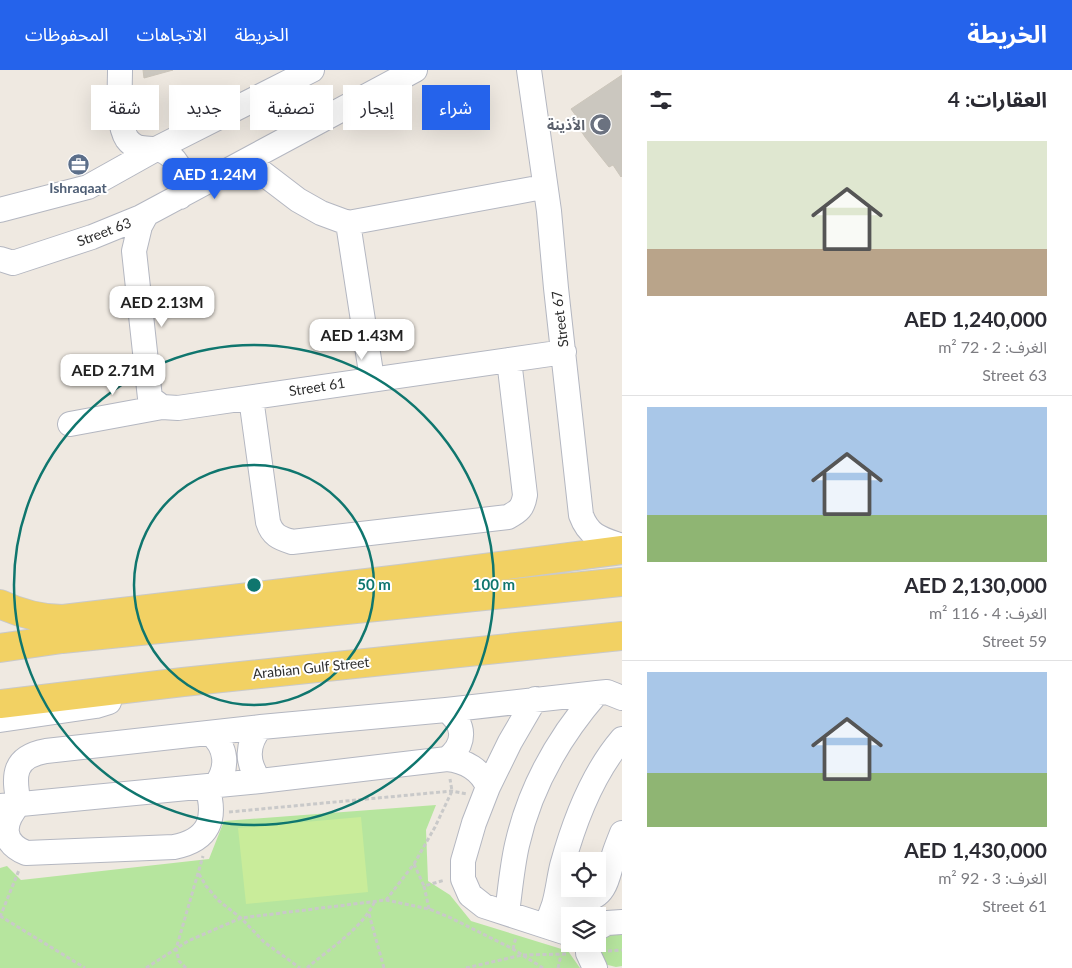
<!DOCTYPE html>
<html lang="ar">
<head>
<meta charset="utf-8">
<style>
  body { margin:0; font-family:Lato,"Noto Sans Arabic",sans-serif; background:#f7f7f7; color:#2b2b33; direction:rtl; height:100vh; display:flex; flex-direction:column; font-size:19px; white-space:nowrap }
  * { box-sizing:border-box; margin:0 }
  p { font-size:16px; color:#7c7c81 }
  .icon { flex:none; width:28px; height:28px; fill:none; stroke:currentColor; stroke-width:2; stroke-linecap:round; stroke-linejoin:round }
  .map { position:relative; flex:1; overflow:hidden; direction:ltr }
  .sheet { display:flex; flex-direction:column; background:#fff; width:450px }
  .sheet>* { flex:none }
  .banner { position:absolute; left:15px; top:15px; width:475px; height:45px; direction:rtl; display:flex; gap:10px }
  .buttons { position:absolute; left:561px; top:782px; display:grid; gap:10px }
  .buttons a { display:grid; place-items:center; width:45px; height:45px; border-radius:0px; background:#fff; box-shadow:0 5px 20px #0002; font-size:25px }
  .price { position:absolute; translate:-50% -42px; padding:0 11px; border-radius:10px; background:#fff; color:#222; font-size:16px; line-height:32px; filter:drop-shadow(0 1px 2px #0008) }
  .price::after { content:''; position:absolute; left:50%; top:30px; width:15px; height:11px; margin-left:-8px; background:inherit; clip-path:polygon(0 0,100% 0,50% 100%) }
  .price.active { background:#2563eb; color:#fff }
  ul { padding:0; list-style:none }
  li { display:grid; align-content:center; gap:10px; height:265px; padding:0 25px }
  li+li { border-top:1px solid #e1e1e2 }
  li span { display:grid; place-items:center; height:155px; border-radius:0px; color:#555 }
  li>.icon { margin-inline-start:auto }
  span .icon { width:90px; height:90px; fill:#fffc; stroke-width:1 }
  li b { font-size:21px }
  h2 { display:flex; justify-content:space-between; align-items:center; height:60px; padding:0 25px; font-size:21px }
  .pill { padding:0 18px; border-radius:0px; background:#fff; box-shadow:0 5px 20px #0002; font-size:18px; line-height:45px }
  .pill.active { background:#2563eb; color:#fff }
  header { display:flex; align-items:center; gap:30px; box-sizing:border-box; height:70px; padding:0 25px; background:#2563eb; color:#fff }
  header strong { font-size:24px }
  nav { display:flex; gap:28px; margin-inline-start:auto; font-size:18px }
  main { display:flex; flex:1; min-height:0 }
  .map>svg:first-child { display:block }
  .green { fill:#b6e59e }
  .pitch { fill:#c9ec9a }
  .building { fill:#cbc7bf; stroke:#cbc5ba }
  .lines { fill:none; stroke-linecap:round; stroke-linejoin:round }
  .minor-casing { stroke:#b4b7c1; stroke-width:26 }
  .major-casing { stroke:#c9c9c9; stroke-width:30 }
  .path { stroke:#c9c9c9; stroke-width:3; stroke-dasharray:4 2.5; stroke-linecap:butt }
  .minor { stroke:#fff; stroke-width:24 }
  .major { stroke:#f2d163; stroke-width:28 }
  .ring { fill:none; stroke:#0f766e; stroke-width:2.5 }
  .labels { text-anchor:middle; stroke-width:4; stroke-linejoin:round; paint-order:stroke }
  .worship-label { font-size:14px; font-weight:bold; fill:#5b616d; stroke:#fff; text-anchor:end }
  .service-label { font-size:14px; font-weight:bold; fill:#4e5e75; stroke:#fff }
  .street-label { font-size:14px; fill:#2e2e2e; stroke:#fff }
  .centre { fill:#0f766e; stroke:#fff; stroke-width:2.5 }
  .ring-label { font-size:15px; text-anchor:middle; font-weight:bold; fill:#0f766e; stroke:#fff; stroke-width:4; stroke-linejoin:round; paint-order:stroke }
</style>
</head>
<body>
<header>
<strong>الخريطة</strong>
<nav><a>الخريطة</a><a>الاتجاهات</a><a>المحفوظات</a></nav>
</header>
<main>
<section class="sheet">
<h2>العقارات: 4<svg class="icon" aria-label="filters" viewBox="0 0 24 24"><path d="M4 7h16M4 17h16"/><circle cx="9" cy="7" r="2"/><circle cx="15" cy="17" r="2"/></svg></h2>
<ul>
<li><span style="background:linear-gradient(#dfe7d0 70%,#b9a48a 0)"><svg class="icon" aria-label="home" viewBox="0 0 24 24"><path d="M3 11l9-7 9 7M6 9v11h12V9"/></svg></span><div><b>AED 1,240,000</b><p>الغرف: 2 · 72 m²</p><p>Street 63</p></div></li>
<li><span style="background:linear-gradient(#a9c7e8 70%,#8fb573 0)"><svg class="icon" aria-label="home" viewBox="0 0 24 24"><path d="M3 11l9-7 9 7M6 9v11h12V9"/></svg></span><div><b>AED 2,130,000</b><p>الغرف: 4 · 116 m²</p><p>Street 59</p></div></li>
<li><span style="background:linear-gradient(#a9c7e8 65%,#8fb573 0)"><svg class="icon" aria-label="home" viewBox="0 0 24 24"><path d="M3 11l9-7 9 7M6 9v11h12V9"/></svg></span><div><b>AED 1,430,000</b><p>الغرف: 3 · 92 m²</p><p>Street 61</p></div></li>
</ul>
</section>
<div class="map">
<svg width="622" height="898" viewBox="0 0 622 898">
  <rect width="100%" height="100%" fill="#efe9e1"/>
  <path class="green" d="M436 735 426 760 428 811 450 825 471 851 568 881 580 898H0V798L7 796 21 810 209 789 224 751Z
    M622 860V896L616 897 604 894 595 874 598 869Z"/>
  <path class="pitch" d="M361 747 368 822 246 834 238 758Z"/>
  <path class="building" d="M143 0H173L144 8Z
    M622 5V106L621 107 613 95 609 97 585 67 578 56 582 54 571 39Z"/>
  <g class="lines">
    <defs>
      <path id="minor" d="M120 0C120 19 117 54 127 69 135 80 144 78 155 79 170 80 183 97 183 112 183 116 181 122 180 127
        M529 0 549 141 556 218 581 445C589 467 602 469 622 476
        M247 91 298 130 321 143 348 153 532 119
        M0 140 88 117 156 79 312 0
        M146 145 140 156 134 181 150 328 162 337
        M348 153 372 309
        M0 189 13 193 92 167 141 147 415 0
        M251 328 268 452C272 465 279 468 292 472L508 447C519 441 523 438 525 425L509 290
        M70 354 162 337 178 338 564 282
        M535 629 510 672 488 717 474 753 463 791V809L470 825 484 836 570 864
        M446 640C466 654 466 674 447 689
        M0 650 96 636 109 632
        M210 663C227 677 229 698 215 716
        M260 711C246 693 246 674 261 657
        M19 734C13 705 13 687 46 681L261 657 446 640 597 623 607 622 622 628
        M19 734C3 752 0 772 26 783L174 777C209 770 217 749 207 717
        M0 736 260 711 447 689C466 691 481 700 488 717
        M558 823C566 826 576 830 584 829 606 828 608 805 613 788 615 780 619 771 622 763
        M507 843C510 821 512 797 517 775 530 717 558 668 597 623
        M545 855C557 836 557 817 562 796 574 752 592 704 622 669
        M598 858 607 853 622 852
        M589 874 588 883 595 898"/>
      <path id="major" d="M0 534C21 544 40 549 63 549L400 509 622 480
        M0 578 62 569 622 512
        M0 634 183 612 622 566"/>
    </defs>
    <use href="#minor" class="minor-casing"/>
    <use href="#major" class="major-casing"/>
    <path class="path" d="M229 742 452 721 467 724
      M414 794 424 816
      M199 804 206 816 219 831 241 848 264 872 300 898
      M386 830 414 794 435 757 452 721 450 709
      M429 839 424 816 445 810
      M369 844 384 898
      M0 846 85 898
      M0 847 19 800
      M513 879 516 867
      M608 881 622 880
      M146 898 188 871 241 848 386 830 429 839 449 847 513 879 543 898
      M186 898 179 891 176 879 203 786
      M307 898C330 878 362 859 375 831
      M466 898 522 885 566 884
      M558 898 561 885"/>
    <use href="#minor" class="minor"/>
    <use href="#major" class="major"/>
  </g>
  <g class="ring">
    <circle cx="254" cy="515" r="120"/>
    <circle cx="254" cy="515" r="240"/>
  </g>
  <defs>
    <symbol id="mosque-disc" viewBox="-11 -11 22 22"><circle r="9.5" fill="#6b7280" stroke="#fff"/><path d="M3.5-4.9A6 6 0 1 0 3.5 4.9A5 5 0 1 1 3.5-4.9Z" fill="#fff"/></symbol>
    <symbol id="office-disc" viewBox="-11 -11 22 22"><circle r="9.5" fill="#5c6f8a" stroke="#fff"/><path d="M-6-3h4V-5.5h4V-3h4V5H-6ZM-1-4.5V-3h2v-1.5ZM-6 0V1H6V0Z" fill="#fff"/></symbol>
  </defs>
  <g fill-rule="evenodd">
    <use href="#mosque-disc" x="588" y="42" width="25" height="25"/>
    <use href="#office-disc" x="66" y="82" width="25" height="25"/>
  </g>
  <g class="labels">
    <g class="worship-label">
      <text x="585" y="60">الأذينة</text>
    </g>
    <g class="service-label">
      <text x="78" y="123">Ishraqaat</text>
    </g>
    <g class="street-label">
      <text transform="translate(104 162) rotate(-21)" y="5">Street 63</text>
      <text transform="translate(560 249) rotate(-97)" y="5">Street 67</text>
      <text transform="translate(317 317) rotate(-9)" y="5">Street 61</text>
      <text transform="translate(311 598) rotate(-6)" y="5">Arabian Gulf Street</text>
    </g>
  </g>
  <circle cx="254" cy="515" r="8" class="centre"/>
  <g class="ring-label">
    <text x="374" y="520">50 m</text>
    <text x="494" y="520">100 m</text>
  </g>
</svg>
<div class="buttons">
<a><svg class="icon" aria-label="locate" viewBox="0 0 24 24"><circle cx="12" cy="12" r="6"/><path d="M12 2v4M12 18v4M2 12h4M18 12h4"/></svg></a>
<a><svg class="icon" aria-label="layers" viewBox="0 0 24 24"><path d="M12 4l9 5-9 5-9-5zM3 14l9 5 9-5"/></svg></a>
</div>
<b class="price active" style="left:215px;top:130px">AED 1.24M</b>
<b class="price" style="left:162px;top:258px">AED 2.13M</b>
<b class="price" style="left:362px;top:291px">AED 1.43M</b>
<b class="price" style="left:113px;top:326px">AED 2.71M</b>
<div class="banner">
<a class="pill active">شراء</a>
<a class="pill">إيجار</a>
<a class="pill">تصفية</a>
<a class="pill">جديد</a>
<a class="pill">شقة</a>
</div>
</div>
</main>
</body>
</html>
